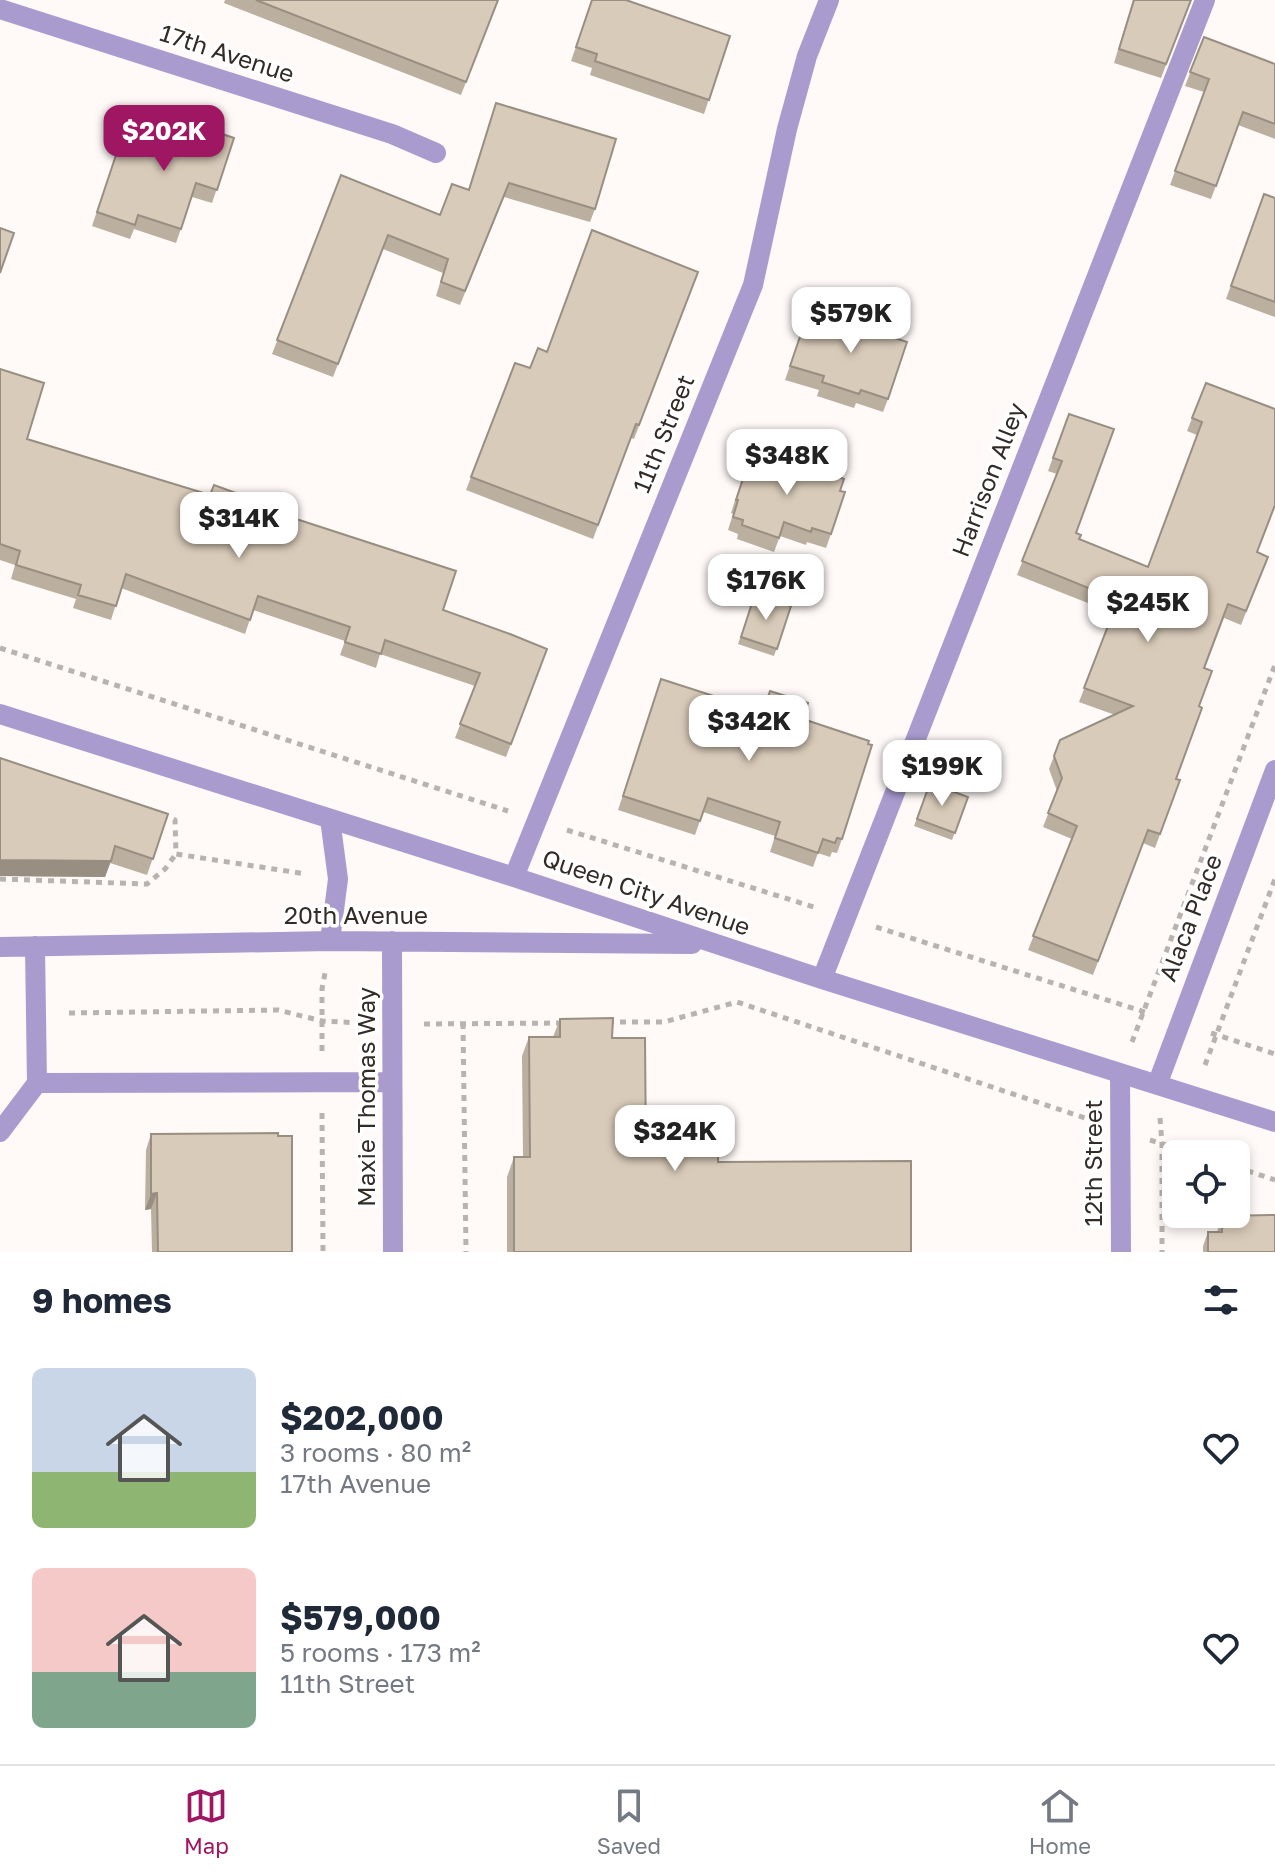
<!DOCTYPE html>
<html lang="en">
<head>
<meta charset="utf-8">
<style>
  body { margin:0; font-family:"Golos Text",sans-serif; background:#f2f2f3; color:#1f2937; height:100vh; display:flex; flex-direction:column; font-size:30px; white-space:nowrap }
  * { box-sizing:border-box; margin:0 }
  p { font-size:26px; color:#747a83 }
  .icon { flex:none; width:44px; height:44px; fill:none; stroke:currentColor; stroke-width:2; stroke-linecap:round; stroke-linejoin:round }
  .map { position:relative; height:1252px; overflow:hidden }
  .sheet { display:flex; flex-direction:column; background:#fff; flex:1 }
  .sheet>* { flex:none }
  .buttons { position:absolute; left:1162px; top:1140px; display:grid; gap:16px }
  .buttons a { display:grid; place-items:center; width:88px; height:88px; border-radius:12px; background:#fff; box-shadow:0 4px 12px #0003; font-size:40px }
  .price { position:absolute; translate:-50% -68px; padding:0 18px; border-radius:16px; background:#fff; color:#222; font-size:26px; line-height:52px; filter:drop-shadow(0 2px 4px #0008) }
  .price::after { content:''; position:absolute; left:50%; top:48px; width:24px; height:18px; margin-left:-12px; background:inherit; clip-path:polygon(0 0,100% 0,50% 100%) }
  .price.on { background:#9f1663; color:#fff }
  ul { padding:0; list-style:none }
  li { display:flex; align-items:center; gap:24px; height:200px; padding:0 32px }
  li span { display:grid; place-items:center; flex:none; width:224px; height:160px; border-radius:12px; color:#555 }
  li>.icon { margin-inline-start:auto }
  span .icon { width:96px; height:96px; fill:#fffc; stroke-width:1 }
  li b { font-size:34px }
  h2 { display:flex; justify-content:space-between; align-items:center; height:96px; padding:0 32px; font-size:34px }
  .tabs { display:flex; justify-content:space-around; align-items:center; height:112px; border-top:2px solid #e0e1e3; background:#fff; font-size:22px; color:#747a83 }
  .tabs a { display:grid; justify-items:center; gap:4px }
  .tabs .on { color:#9f1663 }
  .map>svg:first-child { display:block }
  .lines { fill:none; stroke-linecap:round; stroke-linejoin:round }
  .path { stroke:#b9b3b0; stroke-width:5; stroke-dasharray:6 6; stroke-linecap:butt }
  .minor { stroke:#a99bce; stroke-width:20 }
  .wall { fill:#bbaf9f }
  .shaded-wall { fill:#988e82 }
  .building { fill:#d9cbb9; stroke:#988e82; stroke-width:2 }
  .labels { text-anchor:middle; stroke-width:7; stroke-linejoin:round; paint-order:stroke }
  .street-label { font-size:24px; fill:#332b26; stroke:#fff }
</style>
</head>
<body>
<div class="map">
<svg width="1275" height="1252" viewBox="0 0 1275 1252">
  <rect width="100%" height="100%" fill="#fffaf7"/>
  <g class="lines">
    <path class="path" d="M0 648 508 811
      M162 816 175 820 176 854 306 874
      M567 830 817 908
      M0 879 147 884 165 869 176 854
      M876 927 1148 1013
      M69 1013 278 1010 322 1021 362 1023
      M608 1022H664L737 1002 1088 1119
      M463 1023 466 1252
      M424 1024 562 1023
      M1211 1033 1275 1054
      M1132 1042 1275 665
      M322 1051V989L325 973
      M1205 1065 1275 879
      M322 1113 323 1252
      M1160 1118 1162 1144V1252
      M1150 1140 1194 1154
      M1236 1167 1275 1180"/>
    <path class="minor" d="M0 9 392 134 436 153
      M0 714 514 877 822 979 1275 1122
      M514 877 753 285 787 129 807 56 829 0
      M330 941 338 879 330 819
      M392 941 393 1252
      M35 946 37 1083
      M0 947 330 941 692 944
      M822 979 1205 0
      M1120 1073 1121 1252
      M1157 1085 1275 770
      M0 1132 37 1083 392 1082"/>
  </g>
  <path class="wall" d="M225 0H498L461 95 224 3Z
    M592 0 730 36 704 114 590 75 592 68 571 61Z
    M1133 0H1191L1161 78 1114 63Z
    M1204 37 1275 64V139L1238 125 1211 199 1170 185 1204 92 1185 86Z
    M496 103 595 209 590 222 504 197 460 305 436 296 443 273 383 249 333 377 272 354 341 175 440 215 468 190Z
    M234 138 212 203 192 197 176 243 134 229 130 239 92 226 116 154 129 143Z
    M1264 194 1275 198V317L1226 299Z
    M698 272 634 439 631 438 593 539 466 490 515 363 530 368 547 352Z
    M803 328 819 333 885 335 888 399 883 412 856 403 854 408 817 396 819 390 785 380Z
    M0 369 27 439 210 495 287 516 443 610 547 649 506 757 455 738 475 686 380 654 376 668 340 655 345 641 253 610 245 634 121 588 111 620 73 608 76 599 11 579 15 565 0 560Z
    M1206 383 1257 553 1268 557 1241 625 1224 618 1205 668 1199 706 1176 779 1175 794 1155 848 1143 843 1093 975 1028 950 1072 839 1043 827 1057 791 1049 769 1054 756 1115 715 1079 702 1113 613 1017 575 1057 474 1048 471 1069 414 1076 533 1079 539 1148 567 1197 435 1187 431Z
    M746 466 840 491 831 534 826 548 807 542 806 545 780 536 774 552 737 539 738 534 728 530 733 514 731 513Z
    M755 594 791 606 774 656 738 644Z
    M656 693 803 719 842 839 837 853 832 852 830 857 818 853 813 867 770 852 775 836 703 812 695 835 618 810Z
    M0 758 168 814 147 875 110 863 105 877 0 876Z
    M930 783 968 797 952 840 914 826Z
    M560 1019 612 1038 646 1152 718 1162 911 1252H507V1177L514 1157H523L522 1056 529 1037H553Z
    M151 1134 292 1252H152L151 1209 145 1210 146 1150Z
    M1222 1216 1275 1252H1203V1246L1208 1232H1217Z"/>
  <path class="shaded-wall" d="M0 860 111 861 105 877 0 876Z
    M157 1193 151 1209 145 1210 151 1194Z"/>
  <path class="building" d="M256 0H498L466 82Z
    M592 0H626L730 36 709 100 595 61 597 54 576 47Z
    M1134 0H1191L1166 64 1119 49Z
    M1204 37 1275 64V124L1243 112 1216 186 1175 171 1209 79 1190 72Z
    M496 103 616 139 595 209 509 183 465 291 441 282 448 259 388 235 338 364 277 340 341 175 440 215 452 184 469 190Z
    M171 117 234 138 217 190 196 183 181 229 138 215 135 225 97 212 121 140 130 143 135 126 165 136Z
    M1264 194 1275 198V302L1231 286Z
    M0 228 14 233 0 273Z
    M592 230 698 272 639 425 636 424 598 525 471 477 515 363 530 368 538 348 547 352Z
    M827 311 887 331 885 335 907 342 888 399 861 390 859 394 822 382 824 376 790 366 803 328 819 333Z
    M0 369 44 383 27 439 210 495 214 485 288 512 287 516 456 571 443 610 510 634 547 649 511 744 460 724 480 673 385 640 381 654 345 642 350 627 258 596 250 620 126 574 116 606 78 595 81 585 16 565 20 551 0 544Z
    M1206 383 1275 409V505L1257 552 1268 557 1246 611 1228 604 1204 668 1212 671 1199 706 1202 708 1176 779 1180 780 1160 834 1148 830 1098 961 1033 936 1077 826 1048 813 1062 778 1054 756 1060 740 1133 706 1084 688 1118 600 1022 561 1062 461 1053 458 1069 414 1114 429 1076 533 1081 535 1079 539 1148 567 1202 422 1192 418Z
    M752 452 770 459 771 455 844 479 840 491 845 492 831 534 812 528 811 532 784 522 779 538 742 525 743 520 733 517 738 500H736Z
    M755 594 791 606 777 649 741 637Z
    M661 679 763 712 770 691 808 703 803 719 869 741 868 744 872 745 842 839 837 838 835 843 823 839 818 853 775 838 780 822 708 798 700 821 623 796Z
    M0 758 168 814 153 859 115 846 111 861 0 860Z
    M930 783 968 797 955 833 917 819Z
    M613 1018 612 1038H645L646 1152 718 1151V1162L911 1161V1252H514V1157H530L529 1037H560V1019Z
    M278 1133V1136H292V1252H158L157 1193 151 1194V1134Z
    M1275 1215V1252H1208V1232H1222V1216Z"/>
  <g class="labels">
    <g class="street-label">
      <text transform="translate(227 54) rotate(18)" y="8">17th Avenue</text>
      <text transform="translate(664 434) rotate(-68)" y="8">11th Street</text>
      <text transform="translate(989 480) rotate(-69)" y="8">Harrison Alley</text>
      <text transform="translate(646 893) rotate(19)" y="8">Queen City Avenue</text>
      <text x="356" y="924">20th Avenue</text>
      <text transform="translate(1191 918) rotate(-69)" y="8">Alaca Place</text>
      <text transform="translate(367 1097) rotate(-90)" y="8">Maxie Thomas Way</text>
      <text transform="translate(1094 1163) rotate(-90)" y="8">12th Street</text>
    </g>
  </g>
</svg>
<div class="buttons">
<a><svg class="icon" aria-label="locate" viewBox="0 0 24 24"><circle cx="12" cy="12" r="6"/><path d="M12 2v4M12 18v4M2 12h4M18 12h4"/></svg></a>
</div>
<b class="price on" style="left:164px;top:173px">$202K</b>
<b class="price" style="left:851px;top:355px">$579K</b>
<b class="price" style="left:787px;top:497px">$348K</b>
<b class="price" style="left:239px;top:560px">$314K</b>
<b class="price" style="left:766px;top:622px">$176K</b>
<b class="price" style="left:1148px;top:644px">$245K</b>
<b class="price" style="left:749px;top:763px">$342K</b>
<b class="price" style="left:942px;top:808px">$199K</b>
<b class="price" style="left:675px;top:1173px">$324K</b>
</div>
<section class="sheet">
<h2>9 homes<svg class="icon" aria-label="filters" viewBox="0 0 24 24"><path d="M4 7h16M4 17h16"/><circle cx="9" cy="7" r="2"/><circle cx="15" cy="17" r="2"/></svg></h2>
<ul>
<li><span style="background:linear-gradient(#c9d6e8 65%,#8fb573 0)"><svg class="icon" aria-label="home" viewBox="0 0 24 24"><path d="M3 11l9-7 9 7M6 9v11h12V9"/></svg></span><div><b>$202,000</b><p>3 rooms · 80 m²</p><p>17th Avenue</p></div><svg class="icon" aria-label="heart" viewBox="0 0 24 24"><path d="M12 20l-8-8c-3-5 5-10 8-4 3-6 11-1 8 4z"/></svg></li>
<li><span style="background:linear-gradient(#f6c9c9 65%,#7fa58c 0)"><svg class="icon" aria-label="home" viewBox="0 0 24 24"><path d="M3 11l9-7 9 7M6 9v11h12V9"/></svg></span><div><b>$579,000</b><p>5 rooms · 173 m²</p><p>11th Street</p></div><svg class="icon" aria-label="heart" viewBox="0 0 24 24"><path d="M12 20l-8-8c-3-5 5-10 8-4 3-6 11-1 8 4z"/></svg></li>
</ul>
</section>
<nav class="tabs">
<a class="on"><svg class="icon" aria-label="map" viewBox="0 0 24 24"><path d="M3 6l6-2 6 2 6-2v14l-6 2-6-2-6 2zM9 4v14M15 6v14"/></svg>Map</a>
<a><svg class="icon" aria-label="saved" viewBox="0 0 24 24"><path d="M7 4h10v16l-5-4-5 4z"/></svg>Saved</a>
<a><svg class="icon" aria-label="home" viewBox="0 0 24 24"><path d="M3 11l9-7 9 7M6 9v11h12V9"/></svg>Home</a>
</nav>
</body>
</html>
